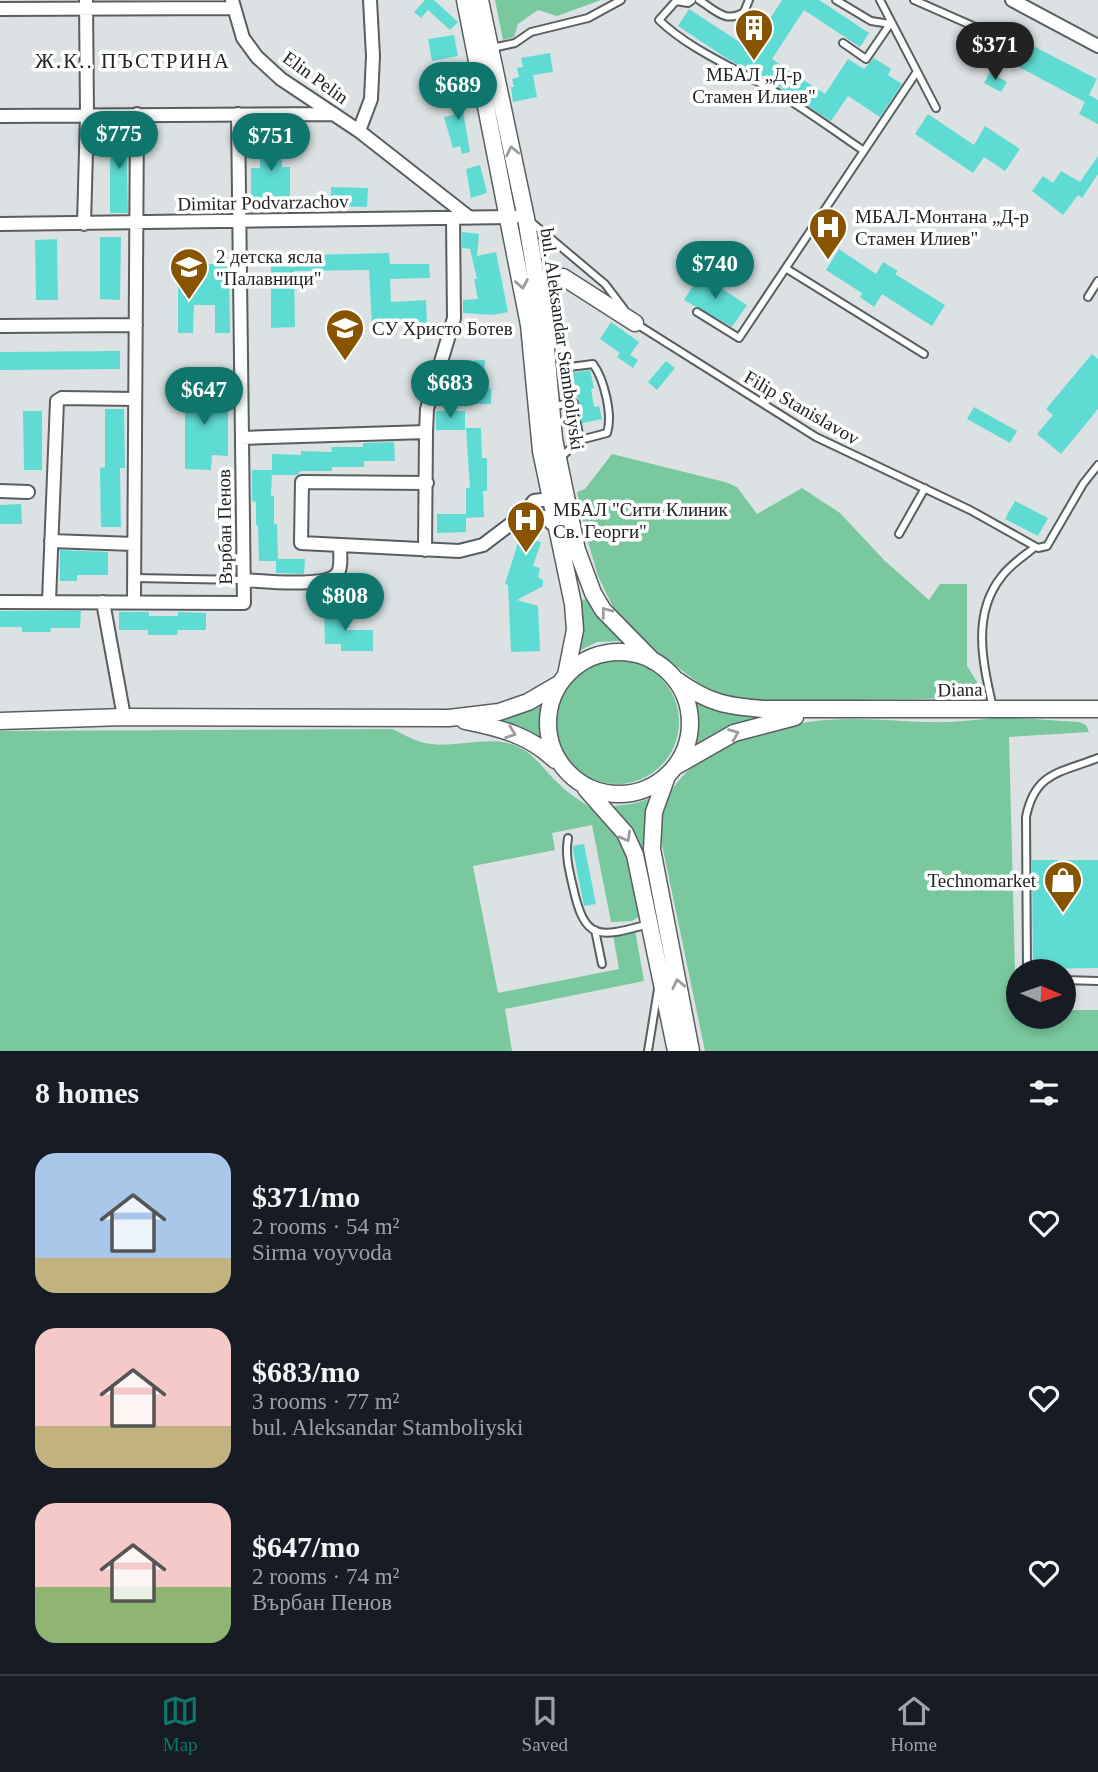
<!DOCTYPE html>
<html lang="en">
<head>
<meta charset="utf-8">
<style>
  body { margin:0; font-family:"Times New Roman",serif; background:#20242c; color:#f1f3f6; height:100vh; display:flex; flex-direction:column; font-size:26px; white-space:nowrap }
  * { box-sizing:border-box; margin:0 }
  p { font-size:23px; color:#9ea1a6 }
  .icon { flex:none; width:38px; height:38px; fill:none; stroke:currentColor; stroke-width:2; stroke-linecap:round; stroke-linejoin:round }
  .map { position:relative; height:1051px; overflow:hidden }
  .drawer { display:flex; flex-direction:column; background:#171b24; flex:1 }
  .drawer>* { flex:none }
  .needle { width:46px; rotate:92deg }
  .controls { position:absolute; left:1006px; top:959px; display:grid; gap:14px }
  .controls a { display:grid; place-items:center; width:70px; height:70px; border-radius:50%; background:#171b24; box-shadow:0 4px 10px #0003; font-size:35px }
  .price { position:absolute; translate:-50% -60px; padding:0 16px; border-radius:24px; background:#0f766e; color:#fff; font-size:23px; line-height:46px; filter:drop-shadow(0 2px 4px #0008) }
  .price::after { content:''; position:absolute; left:50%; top:42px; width:21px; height:16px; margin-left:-10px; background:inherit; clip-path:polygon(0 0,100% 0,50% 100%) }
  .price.selected { background:#222; color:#fff }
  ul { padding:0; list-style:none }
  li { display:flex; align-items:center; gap:21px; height:175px; padding:0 35px }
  li span { display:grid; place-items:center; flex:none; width:196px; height:140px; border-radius:21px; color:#555 }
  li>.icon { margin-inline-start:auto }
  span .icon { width:84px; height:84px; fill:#fffc; stroke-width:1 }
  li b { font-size:30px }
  h2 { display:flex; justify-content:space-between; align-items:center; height:84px; padding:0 35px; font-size:30px }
  .tab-bar { display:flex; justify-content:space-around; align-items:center; height:98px; border-top:2px solid #363941; background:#171b24; font-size:19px; color:#9ea1a6 }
  .tab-bar a { display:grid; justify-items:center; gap:4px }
  .tab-bar .selected { color:#0f766e }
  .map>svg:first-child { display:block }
  .green { fill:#7ac89e }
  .building { fill:#5edbd3 }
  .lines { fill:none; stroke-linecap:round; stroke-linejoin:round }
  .service-casing { stroke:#595e60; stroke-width:10 }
  .minor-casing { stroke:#595e60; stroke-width:16 }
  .secondary-casing { stroke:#595e60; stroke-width:19 }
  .service { stroke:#fff; stroke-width:6 }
  .minor { stroke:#fff; stroke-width:12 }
  .secondary { stroke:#fff; stroke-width:16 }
  .oneway { stroke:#9c9c9d }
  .labels { text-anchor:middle; stroke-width:7; stroke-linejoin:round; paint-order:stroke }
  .poi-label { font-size:19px; fill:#222425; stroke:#fff; text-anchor:start }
  .street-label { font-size:19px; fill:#222425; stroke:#fff }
  .neighbourhood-label { font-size:21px; letter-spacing:2px; fill:#222425; stroke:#fff }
</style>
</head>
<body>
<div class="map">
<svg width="1098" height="1051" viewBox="0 0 1098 1051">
  <rect width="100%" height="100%" fill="#dce2e4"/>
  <path class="green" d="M495 0H601L557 16 538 10 518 24 514 37 503 40Z
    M612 454 725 482 737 487 757 514 802 488 840 513 884 560 929 600 940 584H967V666L977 682V693L968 698 755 702 724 696 704 687 637 637 627 626 614 609 598 576 586 535 577 492 585 489Z
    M588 599 599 616 621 641 597 642 577 652 579 600Z
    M555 722a62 62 0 1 1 124 0a62 62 0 1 1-124 0Z
    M695 700C719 712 739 714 765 715L712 735 695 747 699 726Z
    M541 706 539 721 541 738 491 721Z
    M1002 717 1079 722 1086 725 1089 732 1009 737 1016 1010 1018 1017H1064V1010H1098V1051H705L659 830C661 821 661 812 664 804 693 739 789 719 853 719 885 719 917 723 949 722 967 721 984 719 1002 717Z
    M392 729C401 733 411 739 421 742 448 750 480 737 507 743 533 749 541 768 560 785 572 797 589 805 602 817 629 843 634 881 640 916L632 921 611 922 592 825 552 833 555 850 473 866 498 993 619 969 613 935 635 930 644 981 505 1009 512 1051H0V731Z
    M652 798 644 831 649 871 631 832 613 806 632 804Z"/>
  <path class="building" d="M425 0H434L458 22 450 30 428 10 421 18 414 12Z
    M782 0H819L869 33 860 47 804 10 772 59 825 94 848 59 864 69 874 58 891 69 888 75 902 84 880 117 848 96 831 121 746 65 744 68 726 58 678 26 689 9 750 49Z
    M1006 32 1097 79 1089 95 1098 100V124L1079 114 1085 102 994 54Z
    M454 35 458 56 432 61 428 39Z
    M550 53 553 72 533 75 537 97 513 102 511 87H514L512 79 519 77 517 68 523 67 521 58Z
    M990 72 1007 82 1001 92 984 83Z
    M466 90 468 104 462 105 470 152 462 154 460 146 453 148 444 117 454 115 450 93Z
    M928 114 974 145 985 126 1020 149 1005 171 984 157 973 173 915 134Z
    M110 128H126L128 213H110Z
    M260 140 281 141 282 167H290V197H251V168H260Z
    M1098 156V174L1082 198 1078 195 1063 215 1032 191 1043 176 1053 183 1061 171 1080 182Z
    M480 165 487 193 471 198 466 169Z
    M331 187 368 188 367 207 331 206Z
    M462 232 479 234 477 256 496 252 508 312 492 315 463 313V300L478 299 474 279H477L470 249 462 248Z
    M100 237H121L120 300 100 299Z
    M57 239 58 300H36L35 240Z
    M839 249 876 274 883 262 898 271 895 274 945 305 932 326 882 294 874 307 860 297 862 293 826 270Z
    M389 253 390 264H429L430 278 390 279 391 302 426 300 427 324 372 326 369 270 294 271 295 327 271 328V256Z
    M195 264H229L230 333H215V305H194L193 333H178V271H194Z
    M700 274 747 305 732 327 684 300Z
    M611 322 639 342 630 355 638 360 633 368 617 357 620 353 600 339Z
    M120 351V369L0 370V352Z
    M1092 354 1098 359V409L1061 454 1037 434 1053 415 1046 409Z
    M474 360H485L484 386 491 389V404H471Z
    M666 361 675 368 657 390 648 382Z
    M590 370 594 388 591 389 594 407 599 406 602 419 583 423 575 419 571 425 569 413 576 417 581 411 571 373Z
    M185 385H216V406H228V456L212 455 211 470 185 469Z
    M974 407 1017 431 1010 443 967 419Z
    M105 409H124L125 468H120L121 527H101L100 468 105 467Z
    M23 411H42V470H24Z
    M436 411H465V430H436Z
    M466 428H481L482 458H487V491H483L484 517 466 518V488H470Z
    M394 442 395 461H364V467H332V471H301L297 475H272V472L271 496H274V524H277L278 559H305L304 574 276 573V561H259L258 525H256V502L252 501V470H272V454L301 455V451L332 452 331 447H363V443Z
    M1015 501 1048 518 1038 536 1005 519Z
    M21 504 22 524H0V505Z
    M437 514H466V532L437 533Z
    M520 536 541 542 533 566 540 568 538 577 543 580V586L517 600 538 606 540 651 511 652 508 585 505 584Z
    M60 550 108 552V575H77V581H60Z
    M324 607H343L344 630H373V651H341V644H325Z
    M0 611H81L80 628H51L50 632H22V627H0Z
    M119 612H149V616H178V612L206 613V630H178L177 635H148V630H119Z
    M584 844 596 904 584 906 573 850V846Z
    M1032 860H1098V968L1033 969Z"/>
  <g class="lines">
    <defs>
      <path id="service" d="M692 0 688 3 676 1 659 20C687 47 726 64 760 83 796 102 830 128 864 151
        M699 0C715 10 726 24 744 12L749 0
        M836 0 871 21 890 24 866 59 843 43
        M880 0 936 108
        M914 0 998 37
        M492 48 515 43 531 32 588 18 621 0
        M530 221 605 284 624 309
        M787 269 924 354
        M1088 297 1098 281
        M697 312 739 338 916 73
        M635 323 816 437 970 510 1038 548 1047 546 1083 484 1098 465
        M553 406 574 403 575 412
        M577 424 580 440
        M560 458 580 440 607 433C613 415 604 379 593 364L562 368
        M899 534 925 488
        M134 578 244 580
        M993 708C983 664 971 614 1002 576 1011 564 1024 556 1035 547
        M568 838C565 855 569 870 573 887 585 943 600 937 649 924
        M595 930 602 964
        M1027 971 1026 817C1035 772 1060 773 1098 758
        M1064 980 1098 981
        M648 1051 658 989"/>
      <path id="minor" d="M232 0 243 38 257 57 281 79 359 131 470 218
        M1012 0 1098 46
        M0 9 233 8
        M0 116 334 114
        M359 131 371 99 373 56 370 0
        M0 224 515 217
        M84 224 87 115 86 0
        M0 326 136 325
        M242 438 426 432 427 409 454 318 453 218
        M427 483 302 482 301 543 459 551 483 545 524 514 534 501 550 499
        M0 491 28 492
        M524 514 544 517 555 526
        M51 541 134 544
        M425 550 426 432
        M244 580C262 581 326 588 337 574 342 568 340 554 340 546
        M49 601 57 401 62 398 135 399
        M134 601 137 114
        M0 602 244 603 238 114
        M103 602 124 717"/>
      <path id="secondary" d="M465 0 529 325 541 451 573 604 575 630 566 675
        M480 0 526 218 544 326 554 439 577 550 593 593 603 610 653 661
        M539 299 548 280 563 277 635 323
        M548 723a71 71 0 1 1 142 0a71 71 0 1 1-142 0Z
        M678 681C709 703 726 706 763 709H1098
        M0 721 124 717 449 718 499 712 528 702 559 684
        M465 721C500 728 529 735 555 760
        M678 765 734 733 795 717
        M667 776 654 812 652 849 691 1051
        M586 789 625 833 635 855 676 1051"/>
    </defs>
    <use href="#service" class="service-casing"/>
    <use href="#minor" class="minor-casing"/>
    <use href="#secondary" class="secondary-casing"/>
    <use href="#service" class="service"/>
    <use href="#minor" class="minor"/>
    <use href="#secondary" class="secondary"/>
  </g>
  <defs><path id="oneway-chevron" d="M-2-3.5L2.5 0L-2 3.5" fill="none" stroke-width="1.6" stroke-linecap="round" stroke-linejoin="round" transform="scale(1.75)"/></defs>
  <g class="oneway">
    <use href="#oneway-chevron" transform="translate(512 151) rotate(-102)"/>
    <use href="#oneway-chevron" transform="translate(522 284) rotate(80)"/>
    <use href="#oneway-chevron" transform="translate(606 612) rotate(-127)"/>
    <use href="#oneway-chevron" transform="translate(511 733) rotate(20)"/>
    <use href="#oneway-chevron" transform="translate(734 734) rotate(-22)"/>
    <use href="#oneway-chevron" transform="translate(626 837) rotate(61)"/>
    <use href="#oneway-chevron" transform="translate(678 984) rotate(-102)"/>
  </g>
  <defs>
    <symbol id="building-pin" viewBox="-11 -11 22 30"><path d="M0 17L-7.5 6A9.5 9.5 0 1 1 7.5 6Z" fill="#885400" stroke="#fff"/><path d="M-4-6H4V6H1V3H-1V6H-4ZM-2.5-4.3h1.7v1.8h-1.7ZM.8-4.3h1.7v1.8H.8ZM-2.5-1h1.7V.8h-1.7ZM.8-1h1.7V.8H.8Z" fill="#fff"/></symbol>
    <symbol id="hospital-pin" viewBox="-11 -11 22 30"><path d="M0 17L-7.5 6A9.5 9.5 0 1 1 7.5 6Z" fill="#885400" stroke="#fff"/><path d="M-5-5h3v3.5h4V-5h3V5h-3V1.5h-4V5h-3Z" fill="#fff"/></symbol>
    <symbol id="school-pin" viewBox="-11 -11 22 30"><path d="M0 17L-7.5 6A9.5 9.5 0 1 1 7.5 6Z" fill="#885400" stroke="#fff"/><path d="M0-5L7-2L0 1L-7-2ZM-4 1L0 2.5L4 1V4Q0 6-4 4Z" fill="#fff"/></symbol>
    <symbol id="shop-pin" viewBox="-11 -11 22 30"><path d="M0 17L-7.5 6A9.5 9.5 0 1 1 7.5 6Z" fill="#885400" stroke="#fff"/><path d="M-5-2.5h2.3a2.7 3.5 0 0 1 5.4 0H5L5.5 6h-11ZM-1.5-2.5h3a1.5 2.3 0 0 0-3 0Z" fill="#fff"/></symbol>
  </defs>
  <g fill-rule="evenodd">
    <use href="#building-pin" x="732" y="6" width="44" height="60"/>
    <use href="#hospital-pin" x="806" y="205" width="44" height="60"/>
    <use href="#school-pin" x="167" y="245" width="44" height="60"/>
    <use href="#school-pin" x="323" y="306" width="44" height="60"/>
    <use href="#hospital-pin" x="504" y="498" width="44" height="60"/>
    <use href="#shop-pin" x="1041" y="858" width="44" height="60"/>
  </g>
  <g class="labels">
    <g class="poi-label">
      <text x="754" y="81" text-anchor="middle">МБАЛ „Д-р<tspan x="754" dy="22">Стамен Илиев"</tspan></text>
      <text x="855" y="223">МБАЛ-Монтана „Д-р<tspan x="855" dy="22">Стамен Илиев"</tspan></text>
      <text x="216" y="263">2 детска ясла<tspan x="216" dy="22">"Палавници"</tspan></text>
      <text x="372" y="335">СУ Христо Ботев</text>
      <text x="553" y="516">МБАЛ "Сити Клиник<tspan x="553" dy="22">Св. Георги"</tspan></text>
      <text x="1036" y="887" text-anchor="end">Technomarket</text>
    </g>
    <g class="street-label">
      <text transform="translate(316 77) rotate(36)" y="7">Elin Pelin</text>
      <text transform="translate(263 202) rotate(-1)" y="7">Dimitar Podvarzachov</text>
      <text transform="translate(563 339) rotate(82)" y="7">bul. Aleksandar Stamboliyski</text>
      <text transform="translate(802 407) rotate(30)" y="7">Filip Stanislavov</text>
      <text transform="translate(224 527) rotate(-91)" y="7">Върбан Пенов</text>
      <text transform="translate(960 689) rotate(-1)" y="7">Diana</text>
    </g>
    <g class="neighbourhood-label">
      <text x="133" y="68">Ж.К.. ПЪСТРИНА</text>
    </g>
  </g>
</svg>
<div class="controls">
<a><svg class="needle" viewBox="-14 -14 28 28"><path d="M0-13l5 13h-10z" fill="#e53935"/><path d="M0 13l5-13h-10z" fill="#9ea1a6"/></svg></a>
</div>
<b class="price selected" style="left:995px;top:82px">$371</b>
<b class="price" style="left:458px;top:122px">$689</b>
<b class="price" style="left:119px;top:171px">$775</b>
<b class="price" style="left:271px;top:173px">$751</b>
<b class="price" style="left:715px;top:301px">$740</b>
<b class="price" style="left:450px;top:420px">$683</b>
<b class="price" style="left:204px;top:427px">$647</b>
<b class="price" style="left:345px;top:633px">$808</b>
</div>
<section class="drawer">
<h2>8 homes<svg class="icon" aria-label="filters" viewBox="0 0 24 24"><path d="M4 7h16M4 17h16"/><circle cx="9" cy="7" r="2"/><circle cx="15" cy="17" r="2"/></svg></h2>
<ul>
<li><span style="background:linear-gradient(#a9c7e8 75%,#c2b280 0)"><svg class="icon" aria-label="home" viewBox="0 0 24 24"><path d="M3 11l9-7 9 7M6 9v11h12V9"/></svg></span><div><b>$371/mo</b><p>2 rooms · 54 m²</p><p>Sirma voyvoda</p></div><svg class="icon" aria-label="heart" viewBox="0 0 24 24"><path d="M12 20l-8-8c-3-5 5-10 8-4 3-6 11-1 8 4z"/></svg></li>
<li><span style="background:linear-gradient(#f6c9c9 70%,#c2b280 0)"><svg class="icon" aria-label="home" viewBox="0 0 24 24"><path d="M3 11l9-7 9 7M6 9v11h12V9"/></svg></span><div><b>$683/mo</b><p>3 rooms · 77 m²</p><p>bul. Aleksandar Stamboliyski</p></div><svg class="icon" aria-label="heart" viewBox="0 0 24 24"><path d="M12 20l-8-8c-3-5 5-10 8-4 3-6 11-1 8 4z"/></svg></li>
<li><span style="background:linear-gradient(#f6c9c9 60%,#8fb573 0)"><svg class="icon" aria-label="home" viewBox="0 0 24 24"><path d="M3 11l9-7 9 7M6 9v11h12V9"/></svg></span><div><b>$647/mo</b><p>2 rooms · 74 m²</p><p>Върбан Пенов</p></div><svg class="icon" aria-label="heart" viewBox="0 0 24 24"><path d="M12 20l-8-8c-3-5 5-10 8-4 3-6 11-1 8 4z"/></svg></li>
</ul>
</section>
<nav class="tab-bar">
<a class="selected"><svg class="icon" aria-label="map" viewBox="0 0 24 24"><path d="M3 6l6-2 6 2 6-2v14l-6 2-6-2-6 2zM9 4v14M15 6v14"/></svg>Map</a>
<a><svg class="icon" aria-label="saved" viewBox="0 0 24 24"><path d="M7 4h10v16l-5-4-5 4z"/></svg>Saved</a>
<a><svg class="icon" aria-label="home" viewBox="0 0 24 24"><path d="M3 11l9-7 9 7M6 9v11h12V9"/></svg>Home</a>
</nav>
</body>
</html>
